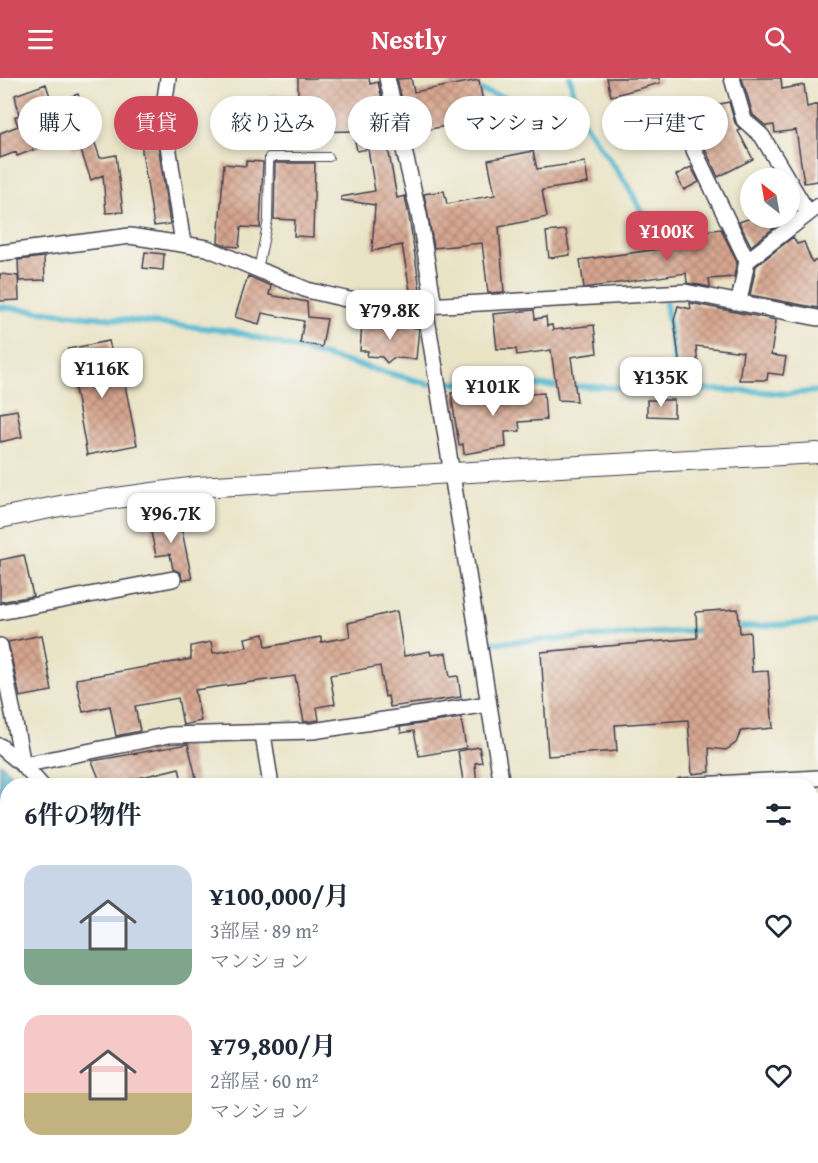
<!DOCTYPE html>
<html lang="ja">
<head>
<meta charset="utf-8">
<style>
  body { margin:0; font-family:"Gentium Book Plus","Noto Serif JP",serif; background:#f6f6f7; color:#1f2937; height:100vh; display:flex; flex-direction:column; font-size:22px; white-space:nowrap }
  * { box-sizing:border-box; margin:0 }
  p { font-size:20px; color:#747a83 }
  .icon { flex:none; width:33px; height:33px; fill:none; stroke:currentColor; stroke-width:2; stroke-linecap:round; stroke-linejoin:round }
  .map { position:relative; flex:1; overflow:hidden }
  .details { position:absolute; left:0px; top:700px; width:819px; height:386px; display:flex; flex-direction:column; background:#fff; border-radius:24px 24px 0 0; box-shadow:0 3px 9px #0003 }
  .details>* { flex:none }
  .top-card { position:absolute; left:18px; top:18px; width:783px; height:54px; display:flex; gap:12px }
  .needle { width:39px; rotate:329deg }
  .buttons { position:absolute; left:740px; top:90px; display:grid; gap:12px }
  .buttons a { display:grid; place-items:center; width:60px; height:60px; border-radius:50%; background:#fff; box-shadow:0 3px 9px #0003; font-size:30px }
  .price { position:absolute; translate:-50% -51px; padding:0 14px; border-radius:12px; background:#fff; color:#222; font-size:20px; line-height:39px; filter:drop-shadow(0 2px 3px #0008) }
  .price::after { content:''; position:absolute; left:50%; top:36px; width:18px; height:14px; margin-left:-9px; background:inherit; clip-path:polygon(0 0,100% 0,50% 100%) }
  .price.selected { background:#d1495b; color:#fff }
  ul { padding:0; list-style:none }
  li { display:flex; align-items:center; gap:18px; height:150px; padding:0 24px }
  li span { display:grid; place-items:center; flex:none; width:168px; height:120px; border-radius:18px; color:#555 }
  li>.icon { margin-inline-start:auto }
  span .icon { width:72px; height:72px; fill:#fffc; stroke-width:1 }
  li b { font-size:26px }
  h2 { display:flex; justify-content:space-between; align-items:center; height:72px; padding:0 24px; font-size:26px }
  .pill { padding:0 21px; border-radius:27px; background:#fff; box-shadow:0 3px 9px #0003; font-size:21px; line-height:54px }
  .pill.selected { background:#d1495b; color:#fff }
  header { display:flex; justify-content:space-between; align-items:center; height:78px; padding:0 24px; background:#d1495b; color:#fff; font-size:27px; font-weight:800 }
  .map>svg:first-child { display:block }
  .water { fill:#4fb6cd; stroke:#386c84; stroke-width:1.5 }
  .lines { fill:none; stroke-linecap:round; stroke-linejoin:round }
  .stream { stroke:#4fb6cd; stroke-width:6 }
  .building { fill:url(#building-cross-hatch) }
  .service-casing { stroke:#403f50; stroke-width:10 }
  .minor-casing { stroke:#403f50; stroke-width:18 }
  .tertiary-casing { stroke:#403f50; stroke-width:22 }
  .path { stroke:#403f50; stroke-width:4; stroke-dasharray:1.5 4.5; stroke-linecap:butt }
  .service { stroke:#fff; stroke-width:8 }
  .minor { stroke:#fff; stroke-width:15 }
  .tertiary { stroke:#fff; stroke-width:20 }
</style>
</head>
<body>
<header><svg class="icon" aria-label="menu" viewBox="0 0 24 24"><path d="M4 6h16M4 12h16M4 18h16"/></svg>Nestly<svg class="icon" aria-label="search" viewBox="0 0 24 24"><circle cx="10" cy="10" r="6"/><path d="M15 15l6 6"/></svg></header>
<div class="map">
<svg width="818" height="1085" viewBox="0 0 818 1085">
  <defs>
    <pattern id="building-cross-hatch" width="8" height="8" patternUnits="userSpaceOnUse" patternTransform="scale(1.5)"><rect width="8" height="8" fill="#d7a68f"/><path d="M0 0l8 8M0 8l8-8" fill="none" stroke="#ae8776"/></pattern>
  </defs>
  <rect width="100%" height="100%" fill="#f6f6f2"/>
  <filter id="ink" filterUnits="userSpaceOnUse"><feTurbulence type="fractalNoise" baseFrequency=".0167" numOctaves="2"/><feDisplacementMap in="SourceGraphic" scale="12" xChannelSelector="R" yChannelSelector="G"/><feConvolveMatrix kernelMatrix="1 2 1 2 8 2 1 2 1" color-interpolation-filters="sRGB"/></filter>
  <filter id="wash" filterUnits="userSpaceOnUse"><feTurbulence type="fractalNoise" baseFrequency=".008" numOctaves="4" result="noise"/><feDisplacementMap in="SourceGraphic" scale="24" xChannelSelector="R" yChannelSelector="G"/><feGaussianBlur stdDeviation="1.35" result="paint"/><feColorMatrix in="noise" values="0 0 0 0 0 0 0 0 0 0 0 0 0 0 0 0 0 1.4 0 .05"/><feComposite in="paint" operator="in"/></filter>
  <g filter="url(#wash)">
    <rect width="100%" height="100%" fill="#eae4c7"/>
    <path class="water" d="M0 685 24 708H8L7 764 0 756Z
      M347 1079H443L453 1085H356Z"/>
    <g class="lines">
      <path class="stream" d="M443 0 465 8
        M570 0 579 38 626 105 653 153
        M475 11 571 38
        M666 225 678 311
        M0 229 232 253 429 306
        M447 305 754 313 786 316 818 313
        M731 550 818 544
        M491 565 703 552"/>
    </g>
    <g id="blocks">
      <path class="building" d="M298 0H369L370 6 378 4 392 63 387 64 397 120 405 118 409 138 421 218H411L402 167 372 173 375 127 341 122V119L375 113 368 71 357 73 353 53 270 55V17H298Z
        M411 0 414 14 479 2 488 52 464 56 462 45 410 55 397 1Z
        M607 0H659L660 5 611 18Z
        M742 0H781L782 11 804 7 807 29 818 26V103L804 105 796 52 775 55 774 47 766 48 753 37Z
        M46 6 52 25 78 16 100 80 116 77 123 134 106 135 103 97 91 102 80 70 72 72 68 59 17 78 16 74 0 80V55L18 48 15 39 19 37 15 17Z
        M729 24 735 45 741 52 738 53 753 81 718 99 704 69 703 47 689 50 685 34Z
        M158 66 170 146 154 148 142 73V68Z
        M533 73 537 91 585 84 588 105 542 112 547 139 499 149 504 214 488 215 482 165 434 170 424 116 444 113 447 126 495 117 488 82Z
        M246 83 263 84 260 150 241 149 239 169 228 168 218 164 224 86 246 88Z
        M275 85H315L313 159 294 158 295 142 274 141Z
        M691 89 699 104 684 112 676 97Z
        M751 140H783L784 142 751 168 739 144Z
        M721 151 737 184 734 199 709 201 710 209 687 205 686 195 584 210 580 182 681 168 680 156Z
        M566 152 570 177 549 180 546 154Z
        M793 159 797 166 804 164 812 184 818 182V230L750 217 756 188Z
        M145 174 164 176 163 192 143 190Z
        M44 179 45 202 19 203 18 182Z
        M0 196 18 198 19 222 0 223Z
        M248 198 271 208 269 217 307 224 308 239 327 241 322 269 300 265 304 243 262 235 259 246 235 239Z
        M690 225 776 242 771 277 786 279 783 297 768 295 767 302H739L743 274 696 268 699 295 681 297 674 242 678 228 691 231Z
        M534 232 535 241 546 239 547 248 552 247 553 252 594 247 597 275 571 279 577 323 558 322 551 272 517 277 516 271H497L493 236Z
        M377 244 407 246V249L419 250 416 281 393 280 387 285 382 279 367 278 368 273H360L362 246 376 247Z
        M109 263 114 286 123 284 128 307H125L137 367 87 377 68 271Z
        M495 312V318L544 315 546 342 519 344 520 353 505 354 506 369 464 376 463 366 459 367 451 315Z
        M647 322H674V339L647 338Z
        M17 332 22 359 0 364V335Z
        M172 434 176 454 182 453 192 501 182 502 181 495 173 491 170 476 156 478 150 449 155 448 153 438Z
        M24 477 33 518 0 524V482Z
        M738 531 740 555 750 554 752 594 768 593 773 650 741 653 736 665 726 672 709 670 710 694 692 696 688 642 615 647 617 673 548 678 541 574 697 560 696 534Z
        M397 533 404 578 430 573 431 577 446 575 450 599 458 598 461 619 390 629 388 618 385 619 380 588 330 597 335 626 317 629 319 642 312 643 304 644 295 598 195 612 201 643 183 647 178 620 135 628 140 653 116 658 110 628 83 634 76 601 191 581V568L211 564 213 575H215L247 569 245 560 264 556 266 569 321 559V564L350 559 348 545Z
        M42 557 52 613 20 619 8 564Z
        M461 640 466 670 419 678 414 653 401 655 400 649Z
        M188 666 198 708H183L179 690 134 701 137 708H102L92 683Z
        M479 669 482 684 475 685 477 708H464L458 673Z"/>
    </g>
  </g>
  <g filter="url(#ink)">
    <use href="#blocks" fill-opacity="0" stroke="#403f50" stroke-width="1.5"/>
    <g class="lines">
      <defs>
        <path id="service" d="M258 192 268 142 269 79H329"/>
        <path id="minor" d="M168 0 163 34 183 166
          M387 0 419 136 434 228
          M732 0 744 42 762 58 787 100
          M694 72 747 183
          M789 103 808 135
          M0 175 130 158 207 170 307 212 363 225 425 228 685 214 818 240
          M739 223 747 183 818 128
          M425 228 502 708
          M0 534 173 501
          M0 568 23 687 169 657 313 653 488 626
          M263 656 271 708
          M0 668 23 687 42 708
          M682 708 818 700
          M812 853H818
          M0 950 8 1012
          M812 1010 818 1009
          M15 1078V1085
          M335 1078 343 1085
          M556 1078 557 1085"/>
        <path id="tertiary" d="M0 440 65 427 197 409 818 375"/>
      </defs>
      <use href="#service" class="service-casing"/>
      <use href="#minor" class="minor-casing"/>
      <use href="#tertiary" class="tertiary-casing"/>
      <path class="path" d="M0 766 8 774
        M460 1078 469 1085"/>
      <use href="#service" class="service"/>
      <use href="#minor" class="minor"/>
      <use href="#tertiary" class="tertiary"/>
    </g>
  </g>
</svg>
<div class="buttons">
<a><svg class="needle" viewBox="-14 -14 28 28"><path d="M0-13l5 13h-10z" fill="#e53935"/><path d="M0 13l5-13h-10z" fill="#747a83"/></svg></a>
</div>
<b class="price selected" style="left:667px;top:184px">¥100K</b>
<b class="price" style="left:390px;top:263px">¥79.8K</b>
<b class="price" style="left:102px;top:321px">¥116K</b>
<b class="price" style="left:661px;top:330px">¥135K</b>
<b class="price" style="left:493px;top:339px">¥101K</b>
<b class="price" style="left:171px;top:466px">¥96.7K</b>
<div class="top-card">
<a class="pill">購入</a>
<a class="pill selected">賃貸</a>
<a class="pill">絞り込み</a>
<a class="pill">新着</a>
<a class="pill">マンション</a>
<a class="pill">一戸建て</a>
</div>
<section class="details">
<h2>6件の物件<svg class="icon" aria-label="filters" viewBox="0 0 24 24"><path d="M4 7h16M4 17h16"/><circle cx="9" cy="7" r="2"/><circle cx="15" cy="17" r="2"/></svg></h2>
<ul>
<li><span style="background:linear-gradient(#c9d6e8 70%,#7fa58c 0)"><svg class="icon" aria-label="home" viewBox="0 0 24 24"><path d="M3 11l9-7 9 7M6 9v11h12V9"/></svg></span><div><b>¥100,000/月</b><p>3部屋 · 89 m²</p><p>マンション</p></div><svg class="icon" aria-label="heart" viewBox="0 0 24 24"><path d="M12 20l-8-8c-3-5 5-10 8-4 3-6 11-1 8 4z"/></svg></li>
<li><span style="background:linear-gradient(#f6c9c9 65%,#c2b280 0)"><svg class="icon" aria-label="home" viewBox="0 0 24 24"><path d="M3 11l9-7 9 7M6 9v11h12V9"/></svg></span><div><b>¥79,800/月</b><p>2部屋 · 60 m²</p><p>マンション</p></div><svg class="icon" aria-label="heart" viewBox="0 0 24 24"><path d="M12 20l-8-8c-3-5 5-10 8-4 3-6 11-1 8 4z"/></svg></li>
</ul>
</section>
</div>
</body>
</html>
